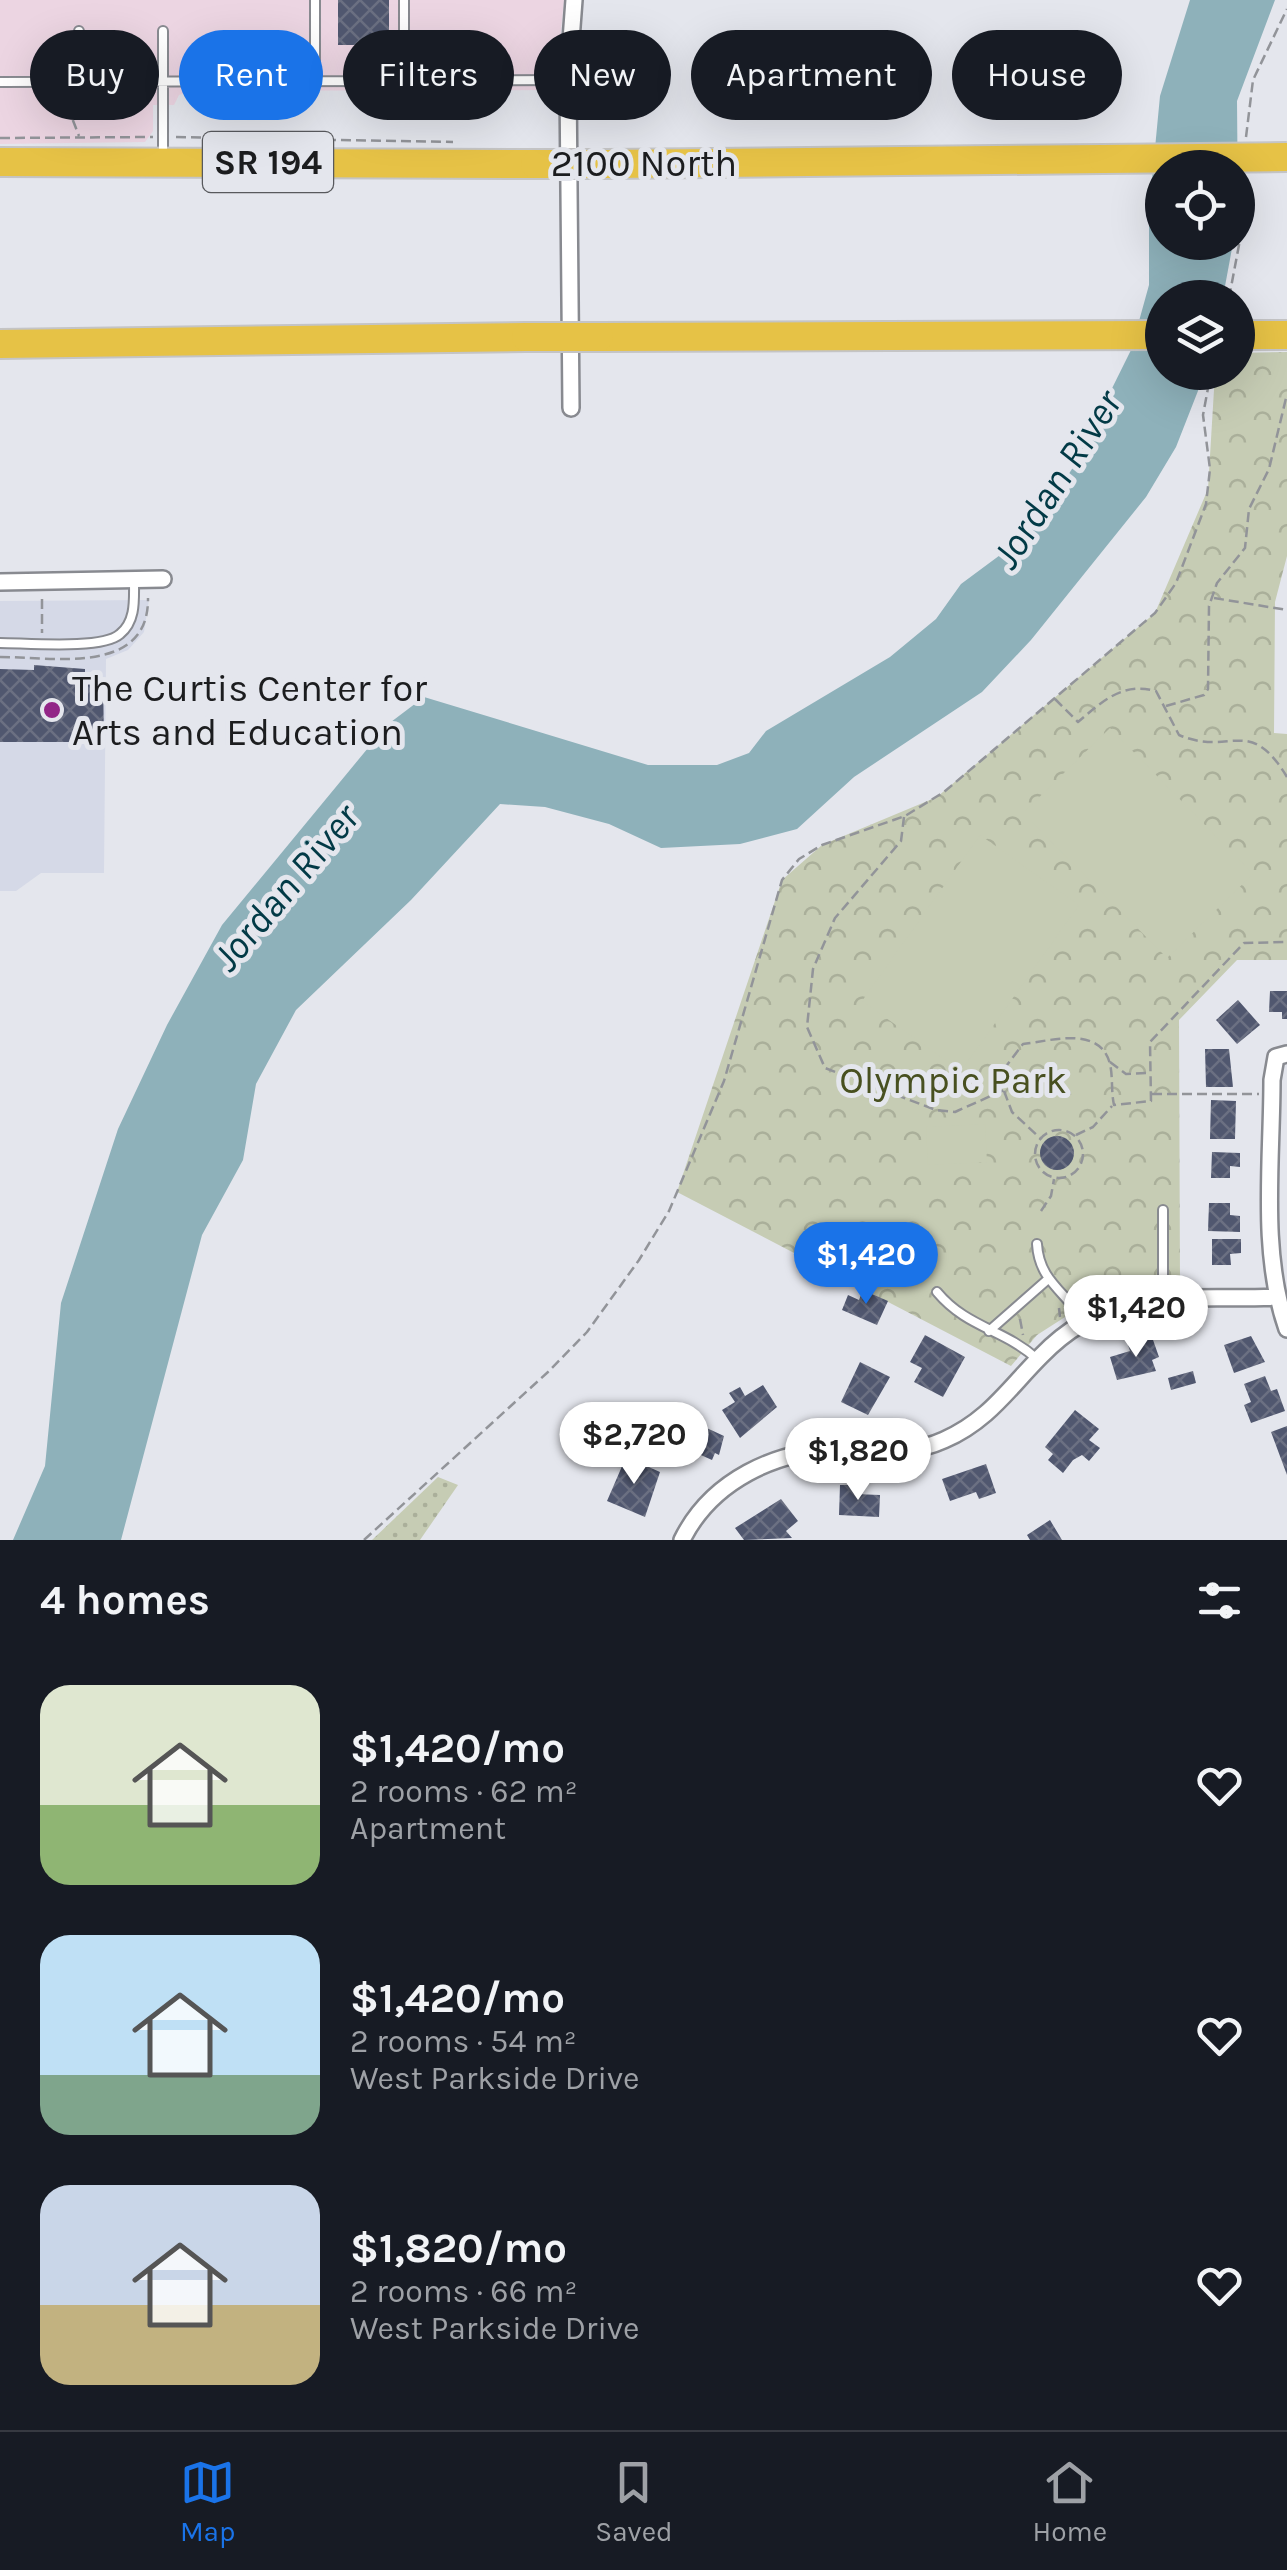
<!DOCTYPE html>
<html lang="en">
<head>
<meta charset="utf-8">
<style>
  body { margin:0; font-family:Karla,sans-serif; background:#20242c; color:#f1f3f6; height:100vh; display:flex; flex-direction:column; font-size:38px; white-space:nowrap }
  * { box-sizing:border-box; margin:0 }
  p { font-size:32px; color:#9ea1a6 }
  .icon { flex:none; width:55px; height:55px; fill:none; stroke:currentColor; stroke-width:2; stroke-linecap:round; stroke-linejoin:round }
  .map { position:relative; height:1540px; overflow:hidden }
  .details { display:flex; flex-direction:column; background:#171b24; flex:1 }
  .details>* { flex:none }
  .guide { position:absolute; left:30px; top:30px; width:1228px; height:90px; display:flex; gap:20px }
  .controls { position:absolute; left:1145px; top:150px; display:grid; gap:20px }
  .controls a { display:grid; place-items:center; width:110px; height:110px; border-radius:50%; background:#171b24; box-shadow:0 10px 40px #0002; font-size:50px }
  .price { position:absolute; translate:-50% -85px; padding:0 22px; border-radius:35px; background:#fff; color:#222; font-size:32px; line-height:65px; filter:drop-shadow(0 2px 5px #0008) }
  .price::after { content:''; position:absolute; left:50%; top:60px; width:30px; height:22px; margin-left:-15px; background:inherit; clip-path:polygon(0 0,100% 0,50% 100%) }
  .price.current { background:#1a73e8; color:#fff }
  ul { padding:0; list-style:none }
  li { display:flex; align-items:center; gap:30px; height:250px; padding:0 40px }
  li span { display:grid; place-items:center; flex:none; width:280px; height:200px; border-radius:30px; color:#555 }
  li>.icon { margin-inline-start:auto }
  span .icon { width:120px; height:120px; fill:#fffc; stroke-width:1 }
  li b { font-size:42px }
  h2 { display:flex; justify-content:space-between; align-items:center; height:120px; padding:0 40px; font-size:42px }
  .tag { padding:0 35px; border-radius:45px; background:#171b24; box-shadow:0 10px 40px #0002; font-size:35px; line-height:90px }
  .tag.current { background:#1a73e8; color:#fff }
  .tab-bar { display:flex; justify-content:space-around; align-items:center; height:140px; border-top:2px solid #363941; background:#171b24; font-size:28px; color:#9ea1a6 }
  .tab-bar a { display:grid; justify-items:center; gap:5px }
  .tab-bar .current { color:#1a73e8 }
  .map>svg:first-child { display:block }
  .built { fill:#d5d9e7 }
  .medical { fill:#ecd5e2 }
  .grass { fill:url(#grass-dots) }
  .park { fill:url(#park-crowns) }
  .garden { fill:#c6ccb4 }
  .water { fill:#8eb1ba }
  .building { fill:url(#building-cross-hatch) }
  .lines { fill:none; stroke-linecap:round; stroke-linejoin:round }
  .lane-casing { stroke:#888a90; stroke-width:12 }
  .street-casing { stroke:#888a90; stroke-width:20 }
  .highway-casing { stroke:#c4c4c5; stroke-width:32 }
  .path { stroke:#929499; stroke-width:2.5; stroke-dasharray:10 5; stroke-linecap:butt }
  .lane { stroke:#fff; stroke-width:8 }
  .street { stroke:#fff; stroke-width:15 }
  .highway { stroke:#e6c246; stroke-width:28 }
  .highway-bridge-casing { stroke:#c4c4c5; stroke-width:32; stroke-linecap:butt }
  .highway-bridge { stroke:#e6c246; stroke-width:28 }
  .poi-dot { fill:#922587; stroke:#e4e6ed; stroke-width:4 }
  .labels { text-anchor:middle; stroke-width:10; stroke-linejoin:round; paint-order:stroke }
  .shield { fill:#e4e6ed; stroke:#58595d; stroke-width:2.5 }
  .shield-label { font-size:35px; font-weight:bold; fill:#1c1d1f }
  .street-label { font-size:38px; fill:#1c1d1f; stroke:#e4e6ed }
  .poi-label { font-size:38px; fill:#1c1d1f; stroke:#e4e6ed; text-anchor:start }
  .park-label { font-size:38px; fill:#485020; stroke:#e4e6ed }
  .water-label { font-size:40px; font-style:italic; fill:#023a46; stroke:#e4e6ed }
</style>
</head>
<body>
<div class="map">
<svg width="1287" height="1540" viewBox="0 0 1287 1540">
  <defs>
    <pattern id="grass-dots" width="8" height="8" patternUnits="userSpaceOnUse" patternTransform="scale(2.5)"><rect width="8" height="8" fill="#c6ccb4"/><path d="M2 2h.1M6 6h.1" fill="none" stroke="#aaaf9a" stroke-width="1.8" stroke-linecap="round"/></pattern>
    <pattern id="park-crowns" width="20" height="18" patternUnits="userSpaceOnUse" patternTransform="scale(2.5)"><rect width="20" height="18" fill="#c6ccb4"/><path d="M2 6a3 3 0 1 1 6 0M12 15a3 3 0 1 1 6 0" fill="none" stroke="#aaaf9a"/></pattern>
    <pattern id="building-cross-hatch" width="8" height="8" patternUnits="userSpaceOnUse" patternTransform="scale(2.5)"><rect width="8" height="8" fill="#50576f"/><path d="M0 0l8 8M0 8l8-8" fill="none" stroke="#6b7082"/></pattern>
  </defs>
  <rect width="100%" height="100%" fill="#e4e6ed"/>
  <path class="built" d="M149 600 144 632 128 650 106 659 104 873H41L16 891H0V601Z"/>
  <path class="medical" d="M0 0H564L555 90 191 91 179 95 174 105H153V131L145 142 0 144Z"/>
  <path class="grass" d="M438 1477 458 1485 420 1540H372Z"/>
  <path class="park" d="M1287 352V556L1275 602 1274 733 1287 734V960H1237L1179 1020 1180 1281 1139 1284 1090 1301 1037 1335 1011 1366 677 1192 782 880 822 845 937 797 1155 613 1208 489 1215 373 1238 372V353Z"/>
  <path class="garden" d="M1110 728 1253 874 1167 958 1023 813Z
    M980 835 1079 905 961 1071 862 1001Z
    M985 1124 987 1162 928 1165 926 1127Z"/>
  <path class="water" d="M1190 0H1275L1237 101 1238 217V168H1162V242L1233 243 1223 297 1162 298V372L1205 373 1176 447 1146 497 1031 640 982 692 854 777 797 829 740 844 661 848 609 824 545 807 500 804 411 900 296 1010 256 1084 243 1160 202 1235 121 1540H13L45 1466 61 1303 118 1129 167 1025 222 925 387 725 424 697 648 765H717L749 753 766 731 890 657 936 619 961 584 1030 533 1072 469 1131 350 1149 285V211L1160 96Z"/>
  <path class="building" d="M338 0H389V45H338Z
    M34 665 85 669V677H103L104 742H0V669L34 670Z
    M1270 991H1287V1019H1282V1012H1269Z
    M1238 1000 1260 1025 1237 1044 1216 1020Z
    M1205 1049H1229L1233 1087H1206Z
    M1211 1100 1236 1101 1235 1139H1210Z
    M1040 1153a17 17 0 1 1 34 0a17 17 0 1 1-34 0Z
    M1212 1152 1240 1153V1167L1230 1166V1178H1211Z
    M1209 1203H1230V1215L1240 1216V1232L1208 1231Z
    M1212 1239H1241V1253L1230 1254 1231 1265H1212Z
    M863 1290 888 1301 877 1325 842 1310 848 1295 859 1300Z
    M925 1335 965 1357 943 1397 914 1382 922 1368 910 1362Z
    M1251 1336 1265 1362 1234 1373 1224 1345Z
    M1152 1337 1159 1357 1152 1360 1156 1371 1117 1380 1110 1357 1130 1351 1128 1345Z
    M860 1362 890 1377 868 1415 841 1402Z
    M1193 1371 1196 1383 1171 1390 1168 1378Z
    M1265 1376 1271 1391 1277 1389 1285 1411 1251 1423 1244 1405 1251 1402 1244 1384Z
    M763 1385 777 1407 740 1438 722 1410 735 1402 729 1393 740 1387 745 1396Z
    M1075 1410 1099 1429 1089 1440 1100 1448 1089 1461 1082 1455 1073 1460 1063 1473 1048 1460 1053 1454 1045 1447Z
    M685 1418 724 1436 719 1455 715 1453 712 1460 674 1443Z
    M1287 1426V1475L1271 1432Z
    M626 1457 660 1472 645 1517 607 1501Z
    M986 1464 996 1493 979 1499 976 1492 950 1501 942 1479Z
    M840 1485H855V1494L880 1495 879 1517 839 1515Z
    M781 1499 798 1521 786 1531 792 1538 744 1540 735 1528Z
    M1050 1520 1062 1540H1030L1027 1535Z"/>
  <g class="lines">
    <defs>
      <path id="lane" d="M315 0V81
        M79 31 80 82
        M163 31V157
        M404 81 568 80
        M0 82 404 81V0
        M0 643C26 643 102 650 120 634 136 621 134 600 134 581
        M1163 1210V1299
        M1037 1244C1039 1280 1064 1291 1084 1320
        M937 1292C967 1328 1004 1329 1037 1359
        M989 1331 1047 1280"/>
      <path id="street" d="M571 408 568 80 574 0
        M0 582 163 579
        M1287 1054 1276 1057 1272 1080C1272 1161 1260 1252 1287 1329
        M682 1540C711 1481 776 1450 839 1450 876 1450 909 1456 944 1440 988 1421 1009 1388 1041 1356 1111 1283 1185 1301 1276 1297"/>
      <path id="highway" d="M0 162 535 164
        M606 164 1103 159
        M1238 335H1287
        M599 337 1162 335
        M0 344 526 337"/>
    </defs>
    <use href="#lane" class="lane-casing"/>
    <use href="#street" class="street-casing"/>
    <use href="#highway" class="highway-casing"/>
    <path class="path" d="M62 92 79 136
      M176 137 453 142
      M1246 137 1253 80 1287 9
      M0 138 153 137
      M1229 298 1242 229 1245 180
      M1214 598 1287 610
      M42 599V633
      M0 657C53 657 149 676 148 598
      M1055 699 1078 722C1103 701 1122 682 1156 691L1179 735C1231 757 1249 714 1287 777
      M1166 706 1204 695 1208 689 1209 606 1217 583 1245 548 1249 509 1269 469 1287 394
      M904 817 901 841 835 918 813 969 807 1027 825 1068 936 1110 955 1112 1004 1090 1007 1065 1023 1044C1051 1041 1100 1025 1110 1064 1113 1077 1111 1092 1114 1105L1151 1101 1150 1042 1244 943 1287 942
      M1110 1062 1126 1074 1148 1073
      M1004 1091 1012 1112 1040 1138
      M1152 1094H1259
      M1035 1154a24 24 0 1 1 48 0a24 24 0 1 1-48 0Z
      M1076 1135 1093 1127 1112 1106
      M1041 1211 1051 1196 1054 1179
      M1059 1308 1060 1317
      M1020 1319 1023 1335
      M364 1540 548 1372 587 1332 639 1260 669 1211 724 1081 782 880 799 859 822 845 905 816 944 792 1155 613 1176 583 1206 504 1210 469 1203 415 1211 372"/>
    <use href="#lane" class="lane"/>
    <use href="#street" class="street"/>
    <use href="#highway" class="highway"/>
    <defs>
      <path id="highway-bridge" d="M1103 159 1287 157
        M535 164H606
        M526 337H599"/>
    </defs>
    <use href="#highway-bridge" class="highway-bridge-casing"/>
    <use href="#highway-bridge" class="highway-bridge"/>
  </g>
  <circle class="poi-dot" cx="52" cy="710" r="10"/>
  <g class="labels">
    <rect class="shield" x="203" y="132" width="130" height="60" rx="8"/>
    <g class="shield-label">
      <text x="268" y="174">SR 194</text>
    </g>
    <g class="street-label">
      <text x="644" y="176">2100 North</text>
    </g>
    <g class="poi-label">
      <text x="72" y="701">The Curtis Center for<tspan x="72" dy="44">Arts and Education</tspan></text>
    </g>
    <g class="park-label">
      <text x="953" y="1093">Olympic Park</text>
    </g>
    <g class="water-label">
      <text transform="translate(1056 479) rotate(-57)" y="14">Jordan River</text>
      <text transform="translate(285 887) rotate(-50)" y="14">Jordan River</text>
    </g>
  </g>
</svg>
<div class="controls">
<a><svg class="icon" aria-label="locate" viewBox="0 0 24 24"><circle cx="12" cy="12" r="6"/><path d="M12 2v4M12 18v4M2 12h4M18 12h4"/></svg></a>
<a><svg class="icon" aria-label="layers" viewBox="0 0 24 24"><path d="M12 4l9 5-9 5-9-5zM3 14l9 5 9-5"/></svg></a>
</div>
<b class="price current" style="left:866px;top:1307px">$1,420</b>
<b class="price" style="left:1136px;top:1360px">$1,420</b>
<b class="price" style="left:634px;top:1487px">$2,720</b>
<b class="price" style="left:858px;top:1503px">$1,820</b>
<div class="guide">
<a class="tag">Buy</a>
<a class="tag current">Rent</a>
<a class="tag">Filters</a>
<a class="tag">New</a>
<a class="tag">Apartment</a>
<a class="tag">House</a>
</div>
</div>
<section class="details">
<h2>4 homes<svg class="icon" aria-label="filters" viewBox="0 0 24 24"><path d="M4 7h16M4 17h16"/><circle cx="9" cy="7" r="2"/><circle cx="15" cy="17" r="2"/></svg></h2>
<ul>
<li><span style="background:linear-gradient(#dfe7d0 60%,#8fb573 0)"><svg class="icon" aria-label="home" viewBox="0 0 24 24"><path d="M3 11l9-7 9 7M6 9v11h12V9"/></svg></span><div><b>$1,420/mo</b><p>2 rooms · 62 m²</p><p>Apartment</p></div><svg class="icon" aria-label="heart" viewBox="0 0 24 24"><path d="M12 20l-8-8c-3-5 5-10 8-4 3-6 11-1 8 4z"/></svg></li>
<li><span style="background:linear-gradient(#bfe0f5 70%,#7fa58c 0)"><svg class="icon" aria-label="home" viewBox="0 0 24 24"><path d="M3 11l9-7 9 7M6 9v11h12V9"/></svg></span><div><b>$1,420/mo</b><p>2 rooms · 54 m²</p><p>West Parkside Drive</p></div><svg class="icon" aria-label="heart" viewBox="0 0 24 24"><path d="M12 20l-8-8c-3-5 5-10 8-4 3-6 11-1 8 4z"/></svg></li>
<li><span style="background:linear-gradient(#c9d6e8 60%,#c2b280 0)"><svg class="icon" aria-label="home" viewBox="0 0 24 24"><path d="M3 11l9-7 9 7M6 9v11h12V9"/></svg></span><div><b>$1,820/mo</b><p>2 rooms · 66 m²</p><p>West Parkside Drive</p></div><svg class="icon" aria-label="heart" viewBox="0 0 24 24"><path d="M12 20l-8-8c-3-5 5-10 8-4 3-6 11-1 8 4z"/></svg></li>
</ul>
</section>
<nav class="tab-bar">
<a class="current"><svg class="icon" aria-label="map" viewBox="0 0 24 24"><path d="M3 6l6-2 6 2 6-2v14l-6 2-6-2-6 2zM9 4v14M15 6v14"/></svg>Map</a>
<a><svg class="icon" aria-label="saved" viewBox="0 0 24 24"><path d="M7 4h10v16l-5-4-5 4z"/></svg>Saved</a>
<a><svg class="icon" aria-label="home" viewBox="0 0 24 24"><path d="M3 11l9-7 9 7M6 9v11h12V9"/></svg>Home</a>
</nav>
</body>
</html>
